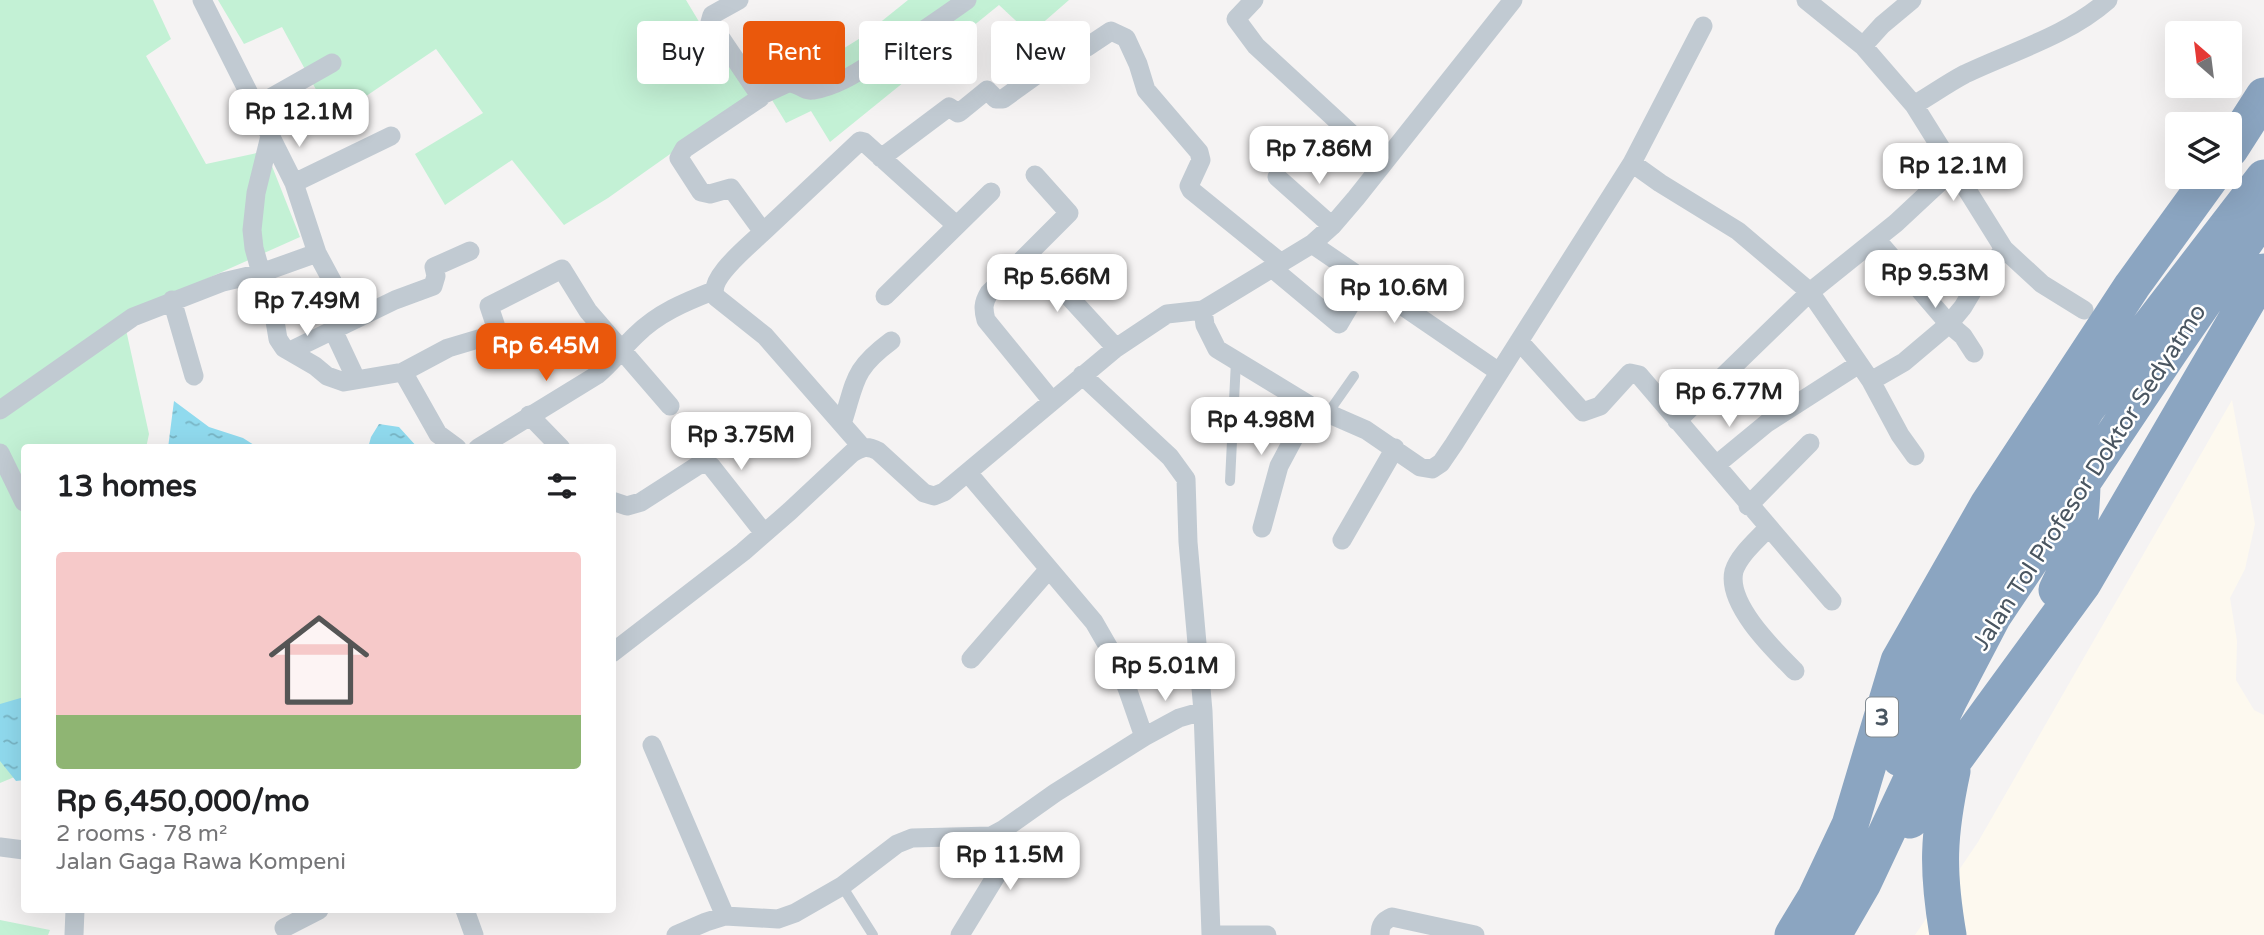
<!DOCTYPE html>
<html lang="en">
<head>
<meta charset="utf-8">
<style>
  body { margin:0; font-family:"Varela Round",sans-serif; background:#f2f2f2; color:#202124; height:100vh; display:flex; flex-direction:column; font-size:26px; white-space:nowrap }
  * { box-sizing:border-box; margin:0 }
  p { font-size:23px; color:#757577 }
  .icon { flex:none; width:38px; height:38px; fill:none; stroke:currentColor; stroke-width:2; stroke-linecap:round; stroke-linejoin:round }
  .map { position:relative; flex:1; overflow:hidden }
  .sheet { position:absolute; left:21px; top:444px; width:595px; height:469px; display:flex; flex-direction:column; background:#fff; border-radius:7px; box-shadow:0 7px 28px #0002 }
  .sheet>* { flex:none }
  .top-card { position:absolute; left:637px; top:21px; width:665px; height:63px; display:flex; gap:14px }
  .needle { width:46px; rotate:332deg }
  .controls { position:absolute; left:2165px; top:21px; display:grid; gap:14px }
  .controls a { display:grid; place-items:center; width:77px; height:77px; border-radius:7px; background:#fff; box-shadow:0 7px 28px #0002; font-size:35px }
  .price { position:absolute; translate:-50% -60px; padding:0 16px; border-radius:14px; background:#fff; color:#222; font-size:23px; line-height:46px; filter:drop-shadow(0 2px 4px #0008) }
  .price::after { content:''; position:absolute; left:50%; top:42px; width:21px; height:16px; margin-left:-10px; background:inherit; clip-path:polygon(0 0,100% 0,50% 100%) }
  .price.on { background:#ea580c; color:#fff }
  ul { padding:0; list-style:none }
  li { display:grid; align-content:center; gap:14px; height:371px; padding:0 35px }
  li+li { border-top:2px solid #e0e0e0 }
  li span { display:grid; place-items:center; height:217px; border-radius:7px; color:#555 }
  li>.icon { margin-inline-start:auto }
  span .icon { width:126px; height:126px; fill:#fffc; stroke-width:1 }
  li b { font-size:30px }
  h2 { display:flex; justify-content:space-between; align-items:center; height:84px; padding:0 35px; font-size:30px }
  .chip { padding:0 24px; border-radius:7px; background:#fff; box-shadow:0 7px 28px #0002; font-size:24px; line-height:63px }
  .chip.on { background:#ea580c; color:#fff }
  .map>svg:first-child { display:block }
  .commercial { fill:#fdf9ef }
  .green { fill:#c3f1d5 }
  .water { fill:url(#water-ripples) }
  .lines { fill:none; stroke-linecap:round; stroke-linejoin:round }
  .service { stroke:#c1cad2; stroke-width:10 }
  .minor { stroke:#c1cad2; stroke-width:19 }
  .motorway { stroke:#8ba5c1; stroke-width:37 }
  .labels { text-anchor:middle; stroke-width:5; stroke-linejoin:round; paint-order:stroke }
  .shield { fill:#fff; stroke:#808990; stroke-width:2 }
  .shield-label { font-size:23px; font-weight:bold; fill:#4a5661 }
  .street-label { font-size:24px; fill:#4a5661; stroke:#fff }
</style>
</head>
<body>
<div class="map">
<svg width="2264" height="935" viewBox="0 0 2264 935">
  <defs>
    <pattern id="water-ripples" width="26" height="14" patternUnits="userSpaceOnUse" patternTransform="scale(1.75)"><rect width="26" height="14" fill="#90daee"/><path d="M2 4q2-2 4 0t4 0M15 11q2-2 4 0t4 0" fill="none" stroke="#78b4c4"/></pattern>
  </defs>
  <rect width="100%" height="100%" fill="#f5f3f3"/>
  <path class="commercial" d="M2232 400 2255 524 2245 569 2230 598 2237 641 2236 680 2254 710 2264 715V935H1915L1978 842Z"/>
  <path class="green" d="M0 0H153L171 39 146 56 206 164 266 151 300 237 123 316 149 434 146 448H24V773L0 783Z
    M218 0H686L701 25 755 94 608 198 564 225 512 160 445 205 415 154 483 113 436 49 332 119 282 27 244 44Z
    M908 0H1069L1030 34 999 5 830 142 811 111 786 123 769 95 862 37Z
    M0 920 50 930 48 935H0Z"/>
  <path class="water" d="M174 401 209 427 243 438 259 448H168Z
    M379 424 399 427 418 448H368L371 437Z
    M24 697V780L16 781 0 761V704Z"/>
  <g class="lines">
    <path class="service" d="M1328 413 1354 376
      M1230 481 1236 361
      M842 886 873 935"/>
    <path class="minor" d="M202 0 294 183 317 253 353 320
      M739 0 712 15 710 22 760 96V98L684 149 679 158 701 192 710 194 731 188 763 232C750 245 706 279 716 297L765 336 862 447
      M1254 0 1236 19 1256 46 1383 163
      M1806 0 1863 46 1882 25 1912 0
      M1863 46 1914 105 2004 249 2042 284 2084 310
      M760 96 788 83C798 82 804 92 813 90 834 87 855 74 872 63 905 44 936 22 967 0
      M1914 105C1931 95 1948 83 1965 74 2013 51 2067 36 2108 0
      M256 106 332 63
      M270 136 256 193 252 230 254 248 261 273 272 303 278 339 284 348 315 366 327 376 344 382 403 372 438 434 457 448
      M881 158 949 107 958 113 960 112 987 90 996 99H1003L1067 53 1087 47 1111 31 1126 38 1138 64 1146 90 1199 152 1201 160 1189 186 1191 190 1281 263
      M1632 163 1660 183 1738 231 1810 292 1871 381 1900 435 1915 456
      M1035 175 1069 213 989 293C983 303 983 309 986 320L1052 401
      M1277 177 1332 226
      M294 183 391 136
      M763 232 860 141 864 142 956 225
      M1876 239 1949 324 1963 336 1974 353
      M1312 244 1499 372
      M1029 253 1116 348
      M1272 268 1339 324 1365 280
      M885 296 991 192
      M172 300 194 376
      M1203 310 1205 325 1217 349 1311 406 1366 430 1420 467 1432 469 1441 463 1454 444 1632 163 1703 26
      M333 330 356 379
      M1519 341 1583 412 1600 406 1630 373 1639 375 1832 601
      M290 351 395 300 433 286 436 276 434 267 470 251
      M403 372 448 348 495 334 496 327 489 306 562 269 588 311 670 406
      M1082 375 1170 457 1186 479 1188 542 1203 711 1211 934
      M1871 381 1904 362 1949 324 1963 307 1976 285 2004 249
      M0 410 133 317 223 282 261 273 317 253
      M529 415 561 448
      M1677 421 1810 292 1896 223 1955 168
      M842 424C856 381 852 370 891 341
      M478 448 597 375C612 363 622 348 636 335 658 313 685 302 713 291
      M0 453 24 502
      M1716 465 1767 423 1859 364
      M968 473 1094 622 1113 655 1127 688 1144 737
      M612 501 627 506 641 502 697 466 704 463 711 466 764 533
      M1748 506 1810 443
      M1262 528 1279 466 1311 406
      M1768 528C1757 540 1739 555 1734 571 1726 604 1774 650 1795 671
      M1342 540 1395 448
      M612 653 743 552 790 511 852 453C862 447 867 445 878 451L924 493 934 496 944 492 1116 348 1167 314 1203 310 1312 244 1332 226 1356 198 1513 0
      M971 659 1049 569
      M652 745 725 916
      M0 847 24 850
      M465 910 474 935
      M284 928 319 910
      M74 935 75 910
      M676 935 706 922 725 916 778 919 795 913 842 886 897 844 912 838 991 836 1004 829 1055 793 1144 737 1179 718 1203 711
      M960 935 996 876 1004 829
      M1211 935H1267
      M1380 935C1380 925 1383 921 1392 917L1475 935"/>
    <path class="motorway" d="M2230 149 2264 96
      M2057 590C2076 552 2081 528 2082 485
      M1900 758 1919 701 1948 638 2087 408 2264 178
      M1910 820 2083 583 2264 272
      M1793 935 1816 897 1850 825 1899 661 1988 505 2132 286 2211 177
      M1833 935 1863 883 1949 700 1993 616 2170 351 2264 214
      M1948 935C1937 870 1938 836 1952 771"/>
  </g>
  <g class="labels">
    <rect class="shield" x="1866" y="697.5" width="32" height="39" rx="5"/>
    <g class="shield-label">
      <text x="1882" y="725">3</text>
    </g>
    <g class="street-label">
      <text transform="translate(2089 477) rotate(-57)" y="8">Jalan Tol Profesor Doktor Sedyatmo</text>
    </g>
  </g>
</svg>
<div class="controls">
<a><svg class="needle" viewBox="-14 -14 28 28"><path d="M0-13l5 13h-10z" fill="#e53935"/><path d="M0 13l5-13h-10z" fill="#757577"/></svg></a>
<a><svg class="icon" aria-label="layers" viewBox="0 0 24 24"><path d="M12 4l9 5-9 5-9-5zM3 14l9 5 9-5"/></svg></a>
</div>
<b class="price" style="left:299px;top:149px">Rp 12.1M</b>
<b class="price" style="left:1319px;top:186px">Rp 7.86M</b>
<b class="price" style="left:1953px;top:203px">Rp 12.1M</b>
<b class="price" style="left:1935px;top:310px">Rp 9.53M</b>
<b class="price" style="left:1057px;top:314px">Rp 5.66M</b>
<b class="price" style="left:1394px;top:325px">Rp 10.6M</b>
<b class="price" style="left:307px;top:338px">Rp 7.49M</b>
<b class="price on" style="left:546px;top:383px">Rp 6.45M</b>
<b class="price" style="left:1729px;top:429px">Rp 6.77M</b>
<b class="price" style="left:1261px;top:457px">Rp 4.98M</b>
<b class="price" style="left:741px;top:472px">Rp 3.75M</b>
<b class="price" style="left:1165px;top:703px">Rp 5.01M</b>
<b class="price" style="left:1010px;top:892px">Rp 11.5M</b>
<div class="top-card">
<a class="chip">Buy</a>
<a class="chip on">Rent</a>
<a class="chip">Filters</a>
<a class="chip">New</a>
</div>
<section class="sheet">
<h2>13 homes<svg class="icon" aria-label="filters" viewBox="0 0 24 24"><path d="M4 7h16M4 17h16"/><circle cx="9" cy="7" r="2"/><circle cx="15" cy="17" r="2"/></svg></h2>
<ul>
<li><span style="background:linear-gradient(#f6c9c9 75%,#8fb573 0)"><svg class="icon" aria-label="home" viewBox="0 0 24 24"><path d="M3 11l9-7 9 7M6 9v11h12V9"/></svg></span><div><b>Rp 6,450,000/mo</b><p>2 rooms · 78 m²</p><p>Jalan Gaga Rawa Kompeni</p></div></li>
</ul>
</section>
</div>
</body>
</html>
